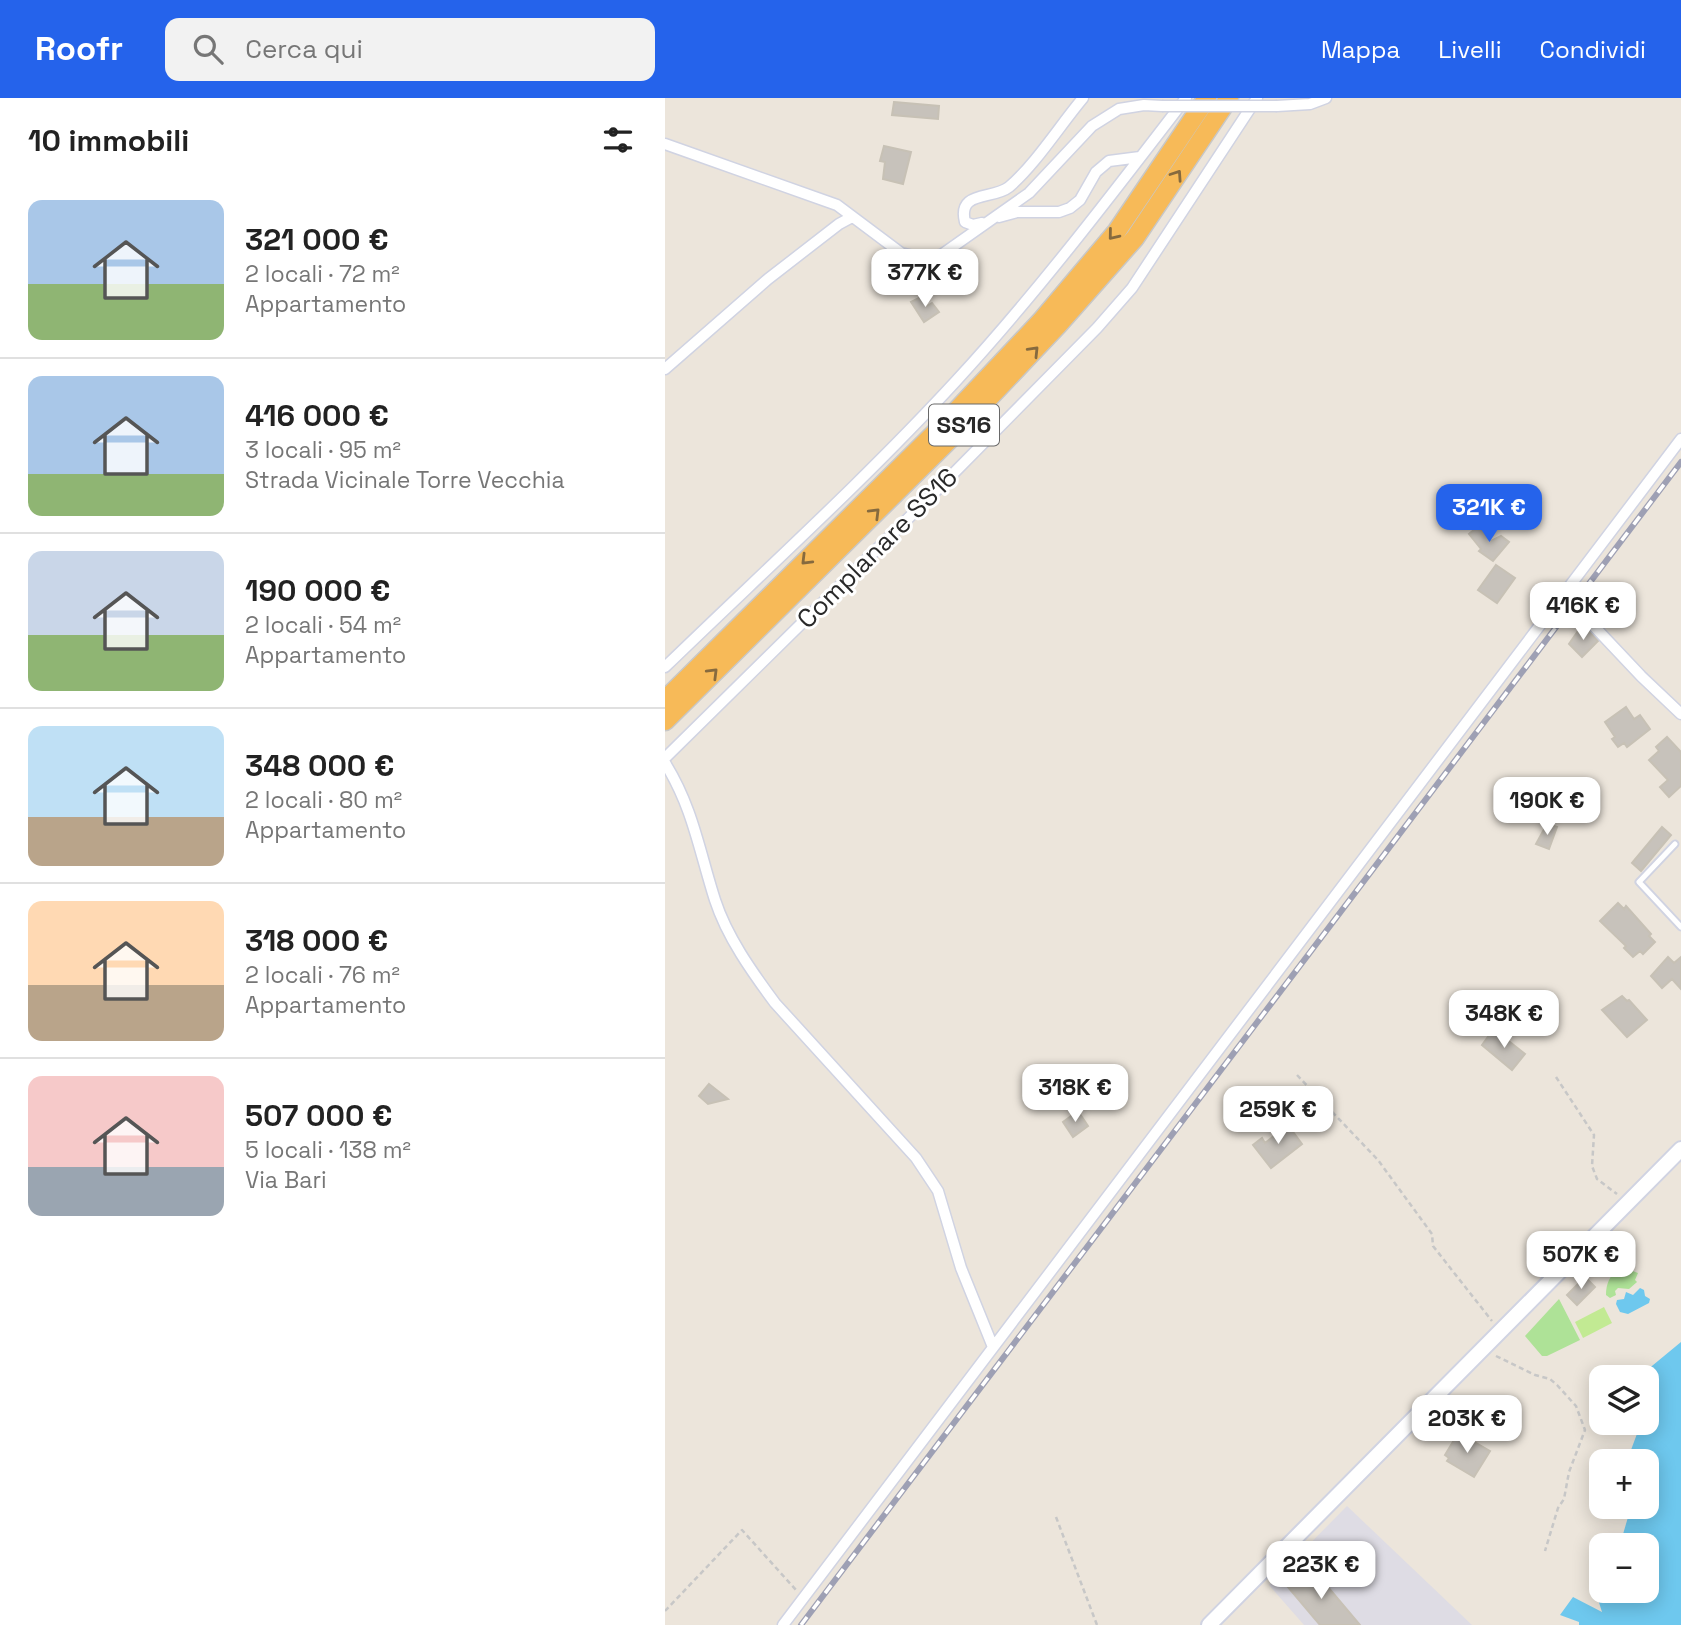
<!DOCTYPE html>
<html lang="it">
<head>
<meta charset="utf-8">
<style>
  body { margin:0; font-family:"Space Grotesk",sans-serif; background:#f2f2f2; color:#222; height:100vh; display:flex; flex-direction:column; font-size:26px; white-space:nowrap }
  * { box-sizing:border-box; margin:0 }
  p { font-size:23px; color:#767676 }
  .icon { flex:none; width:38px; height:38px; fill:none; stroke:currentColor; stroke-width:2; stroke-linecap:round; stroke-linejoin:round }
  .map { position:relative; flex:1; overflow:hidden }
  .sheet { display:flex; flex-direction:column; background:#fff; width:665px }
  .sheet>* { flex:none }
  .buttons { position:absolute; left:924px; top:1267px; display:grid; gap:14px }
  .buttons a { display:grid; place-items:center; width:70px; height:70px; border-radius:14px; background:#fff; box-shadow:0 4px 18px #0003; font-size:35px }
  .price { position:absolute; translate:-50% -60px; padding:0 16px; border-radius:14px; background:#fff; color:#222; font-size:23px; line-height:46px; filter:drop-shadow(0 2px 4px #0008) }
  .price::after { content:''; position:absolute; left:50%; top:42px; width:21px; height:16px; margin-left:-10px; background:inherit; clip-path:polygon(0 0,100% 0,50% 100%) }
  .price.selected { background:#2563eb; color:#fff }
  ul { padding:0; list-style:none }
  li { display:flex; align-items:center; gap:21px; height:175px; padding:0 28px }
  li+li { border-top:2px solid #e0e0e0 }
  li span { display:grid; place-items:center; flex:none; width:196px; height:140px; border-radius:14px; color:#555 }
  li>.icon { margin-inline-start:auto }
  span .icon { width:84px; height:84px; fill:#fffc; stroke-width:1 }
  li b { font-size:30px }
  h2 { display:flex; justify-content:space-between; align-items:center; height:84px; padding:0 28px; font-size:30px }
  header { display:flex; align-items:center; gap:42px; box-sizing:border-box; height:98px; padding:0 35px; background:#2563eb; color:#fff }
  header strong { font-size:33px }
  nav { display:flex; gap:38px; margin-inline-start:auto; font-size:24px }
  .search { width:490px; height:63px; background:#f2f2f2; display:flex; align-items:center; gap:18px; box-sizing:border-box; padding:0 24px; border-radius:14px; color:#767676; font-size:26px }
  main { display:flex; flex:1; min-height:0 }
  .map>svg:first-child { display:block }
  .industrial { fill:#dedce4 }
  .green { fill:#aee297 }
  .pitch { fill:#c2ea93 }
  .water { fill:#6ec8ee }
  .building { fill:#c7c2bb; stroke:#c7c1b5; stroke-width:2 }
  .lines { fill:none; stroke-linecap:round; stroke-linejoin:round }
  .service-casing { stroke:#d0d3e2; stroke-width:9 }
  .minor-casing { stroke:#d0d3e2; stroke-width:13 }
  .secondary-casing { stroke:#d0d3e2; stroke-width:18 }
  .trunk-casing { stroke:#c7c7c7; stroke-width:21 }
  .path { stroke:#c7c7c7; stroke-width:2.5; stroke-dasharray:5 3.5; stroke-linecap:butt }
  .service { stroke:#fff; stroke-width:5 }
  .minor { stroke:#fff; stroke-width:10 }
  .secondary { stroke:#fff; stroke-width:14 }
  .trunk { stroke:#f7ba58; stroke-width:18 }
  .rail-casing { stroke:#9ea0b4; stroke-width:6 }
  .rail { stroke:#fff; stroke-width:3.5; stroke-dasharray:10; stroke-linecap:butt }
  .minor-bridge-casing { stroke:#d0d3e2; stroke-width:13; stroke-linecap:butt }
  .minor-bridge { stroke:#fff; stroke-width:10 }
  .oneway { stroke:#866a3e }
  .labels { text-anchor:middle; stroke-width:6; stroke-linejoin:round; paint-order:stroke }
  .shield { fill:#fff; stroke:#696969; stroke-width:2 }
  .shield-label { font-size:24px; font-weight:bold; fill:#292929 }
  .street-label { font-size:26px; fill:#292929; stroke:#fff }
</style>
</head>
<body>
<header>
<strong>Roofr</strong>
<div class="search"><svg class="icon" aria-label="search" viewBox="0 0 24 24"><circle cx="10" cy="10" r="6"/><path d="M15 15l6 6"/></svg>Cerca qui</div>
<nav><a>Mappa</a><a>Livelli</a><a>Condividi</a></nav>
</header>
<main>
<section class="sheet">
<h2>10 immobili<svg class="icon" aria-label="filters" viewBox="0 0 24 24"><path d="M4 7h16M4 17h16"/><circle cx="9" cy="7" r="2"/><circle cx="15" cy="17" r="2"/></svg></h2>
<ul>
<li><span style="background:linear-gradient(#a9c7e8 60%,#8fb573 0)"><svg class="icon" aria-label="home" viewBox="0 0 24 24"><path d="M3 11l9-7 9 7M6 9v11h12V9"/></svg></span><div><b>321 000 €</b><p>2 locali · 72 m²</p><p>Appartamento</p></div></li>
<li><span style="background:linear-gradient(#a9c7e8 70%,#8fb573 0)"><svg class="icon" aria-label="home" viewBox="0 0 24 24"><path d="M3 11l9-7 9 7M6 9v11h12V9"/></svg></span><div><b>416 000 €</b><p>3 locali · 95 m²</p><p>Strada Vicinale Torre Vecchia</p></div></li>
<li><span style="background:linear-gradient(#c9d6e8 60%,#8fb573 0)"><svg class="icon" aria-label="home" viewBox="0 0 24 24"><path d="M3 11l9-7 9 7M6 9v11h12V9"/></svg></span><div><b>190 000 €</b><p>2 locali · 54 m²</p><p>Appartamento</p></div></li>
<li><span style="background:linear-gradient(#bfe0f5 65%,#b9a48a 0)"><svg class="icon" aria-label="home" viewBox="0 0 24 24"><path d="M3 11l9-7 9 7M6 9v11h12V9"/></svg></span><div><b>348 000 €</b><p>2 locali · 80 m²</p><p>Appartamento</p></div></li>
<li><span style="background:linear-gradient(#ffd9b3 60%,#b9a48a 0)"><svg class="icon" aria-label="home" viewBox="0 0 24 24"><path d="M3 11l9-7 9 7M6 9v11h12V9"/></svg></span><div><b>318 000 €</b><p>2 locali · 76 m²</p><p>Appartamento</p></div></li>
<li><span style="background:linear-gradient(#f6c9c9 65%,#9aa5b1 0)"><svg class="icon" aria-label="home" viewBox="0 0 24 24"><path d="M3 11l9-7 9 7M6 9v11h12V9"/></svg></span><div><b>507 000 €</b><p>5 locali · 138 m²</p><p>Via Bari</p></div></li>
</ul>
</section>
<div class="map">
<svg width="1016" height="1527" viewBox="0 0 1016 1527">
  <rect width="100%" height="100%" fill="#ece5db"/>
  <path class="industrial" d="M682 1408 807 1527H639L604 1487Z"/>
  <path class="green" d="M957 1169 973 1175 970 1182 972 1184 964 1191 953 1190 950 1193 951 1197 945 1200 941 1197C941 1183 947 1174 957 1169Z
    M894 1201 915 1242 882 1258H877L860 1238Z"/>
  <path class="pitch" d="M939 1209 947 1225 918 1240 910 1224Z"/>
  <path class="water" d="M975 1190 979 1192 980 1198 985 1201 984 1205 963 1216 955 1214 951 1206 952 1202 959 1201 961 1194 968 1197Z
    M1016 1244V1527H914V1524L895 1517 908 1499 937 1514 924 1473 926 1451 936 1448V1493H982V1447H940L956 1443 966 1409H982V1363H967L966 1352 976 1325H982V1279H977L976 1277Z"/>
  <path class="building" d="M229 4 274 8 273 21 227 17Z
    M219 48 246 54 238 86 218 81 220 64 215 63Z
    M256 199 262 208 267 205 274 214 259 224 246 204Z
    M814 428 826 443 836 438 844 444 828 463 814 453 816 451 804 436Z
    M831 467 850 480 832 505 813 492Z
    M942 491 956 502 937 526 929 518 935 511 930 507Z
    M920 529 933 543 917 559 904 546 913 533 915 535Z
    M961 609 969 621 975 617 985 631 962 649 959 645 953 649 947 641 950 639 940 624Z
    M1002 639 1016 654V688L1004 699 995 689 1003 682 984 662 994 653 991 649Z
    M882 726 892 729 884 751 871 746Z
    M997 729 1006 737 976 773 967 765Z
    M953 805 959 811 961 808 986 836 984 838 990 844 978 856 975 853 968 859 959 850 961 848 935 823Z
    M1003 859 1009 865 1016 859V891L1007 881 997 890 986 878Z
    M957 898 962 903 964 902 982 922 962 939 937 912Z
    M831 933 860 956 847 972 817 947 825 936 827 938Z
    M44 986 63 1001 43 1006 34 998Z
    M413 1013 423 1028 408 1039 398 1024Z
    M623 1027 637 1046 606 1070 588 1047 597 1040 600 1045Z
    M920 1179 930 1189 912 1207 902 1197Z
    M792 1337 797 1340 799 1338 825 1353 809 1379 782 1363 784 1360 780 1357Z
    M646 1469 695 1527H655L623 1489Z"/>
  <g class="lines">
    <defs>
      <path id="service" d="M1010 746 974 784 1016 829"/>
      <path id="minor" d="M612 8 645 6 661 0
        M0 46 172 107 236 155 257 160 276 157 364 95 427 28 454 11 479 7 497 8
        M334 119 352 114H394L405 110 415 102 431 74 444 63 475 59
        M317 125 308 127 300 124C292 92 328 102 344 89 370 67 396 26 418 0
        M0 271 103 181 174 126 187 119
        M925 524 976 578 1016 616
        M0 569C97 475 199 383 291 283 372 195 448 95 521 0
        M0 660 277 387 432 230 467 190 592 0
        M0 665C28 710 34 752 50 802 62 839 87 874 110 905L251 1060 273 1093 296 1170 328 1249
        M118 1527 1016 341"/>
      <path id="secondary" d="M544 1527 1016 1051"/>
      <path id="trunk" d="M0 602 278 327 376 223 452 133 542 0
        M0 623 289 337 393 227 470 140 564 0"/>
    </defs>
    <use href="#service" class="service-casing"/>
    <use href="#minor" class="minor-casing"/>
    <use href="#secondary" class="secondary-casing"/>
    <use href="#trunk" class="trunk-casing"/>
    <path class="path" d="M632 977 713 1062 767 1136 768 1148 827 1223
      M891 979 929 1037 927 1068 932 1081 952 1096
      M831 1258 870 1277 885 1281 892 1287 911 1308 920 1332 904 1374 899 1401 893 1410 880 1453
      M391 1419 432 1527
      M0 1513 77 1432 131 1492"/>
    <use href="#service" class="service"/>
    <use href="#minor" class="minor"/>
    <use href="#secondary" class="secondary"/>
    <use href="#trunk" class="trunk"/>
    <defs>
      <path id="rail" d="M136 1527 1016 364"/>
    </defs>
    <use href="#rail" class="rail-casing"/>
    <use href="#rail" class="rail"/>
    <defs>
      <path id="minor-bridge" d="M497 8H612"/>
    </defs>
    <use href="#minor-bridge" class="minor-bridge-casing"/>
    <use href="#minor-bridge" class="minor-bridge"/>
  </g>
  <defs><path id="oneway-chevron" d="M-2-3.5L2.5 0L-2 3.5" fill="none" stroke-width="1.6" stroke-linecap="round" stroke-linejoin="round" transform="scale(1.75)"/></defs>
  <g class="oneway">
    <use href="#oneway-chevron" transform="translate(512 77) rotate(-56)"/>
    <use href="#oneway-chevron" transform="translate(448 137) rotate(129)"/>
    <use href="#oneway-chevron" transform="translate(369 253) rotate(-46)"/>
    <use href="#oneway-chevron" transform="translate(210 415) rotate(-45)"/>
    <use href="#oneway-chevron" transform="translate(141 462) rotate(135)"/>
    <use href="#oneway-chevron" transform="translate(48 575) rotate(-45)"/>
  </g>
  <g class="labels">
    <rect class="shield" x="264" y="306.5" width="70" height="41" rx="5"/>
    <g class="shield-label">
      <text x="299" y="335">SS16</text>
    </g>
    <g class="street-label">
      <text transform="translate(212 450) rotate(-45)" y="9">Complanare SS16</text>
    </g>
  </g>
</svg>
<div class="buttons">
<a><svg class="icon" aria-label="layers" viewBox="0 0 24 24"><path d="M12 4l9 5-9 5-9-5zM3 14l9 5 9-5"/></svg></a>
<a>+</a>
<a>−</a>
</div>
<b class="price" style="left:260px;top:211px">377K €</b>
<b class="price selected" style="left:824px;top:446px">321K €</b>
<b class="price" style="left:918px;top:544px">416K €</b>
<b class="price" style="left:882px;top:739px">190K €</b>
<b class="price" style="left:839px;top:952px">348K €</b>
<b class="price" style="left:410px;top:1026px">318K €</b>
<b class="price" style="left:613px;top:1048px">259K €</b>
<b class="price" style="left:916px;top:1193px">507K €</b>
<b class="price" style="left:802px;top:1357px">203K €</b>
<b class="price" style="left:656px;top:1503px">223K €</b>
</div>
</main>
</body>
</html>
